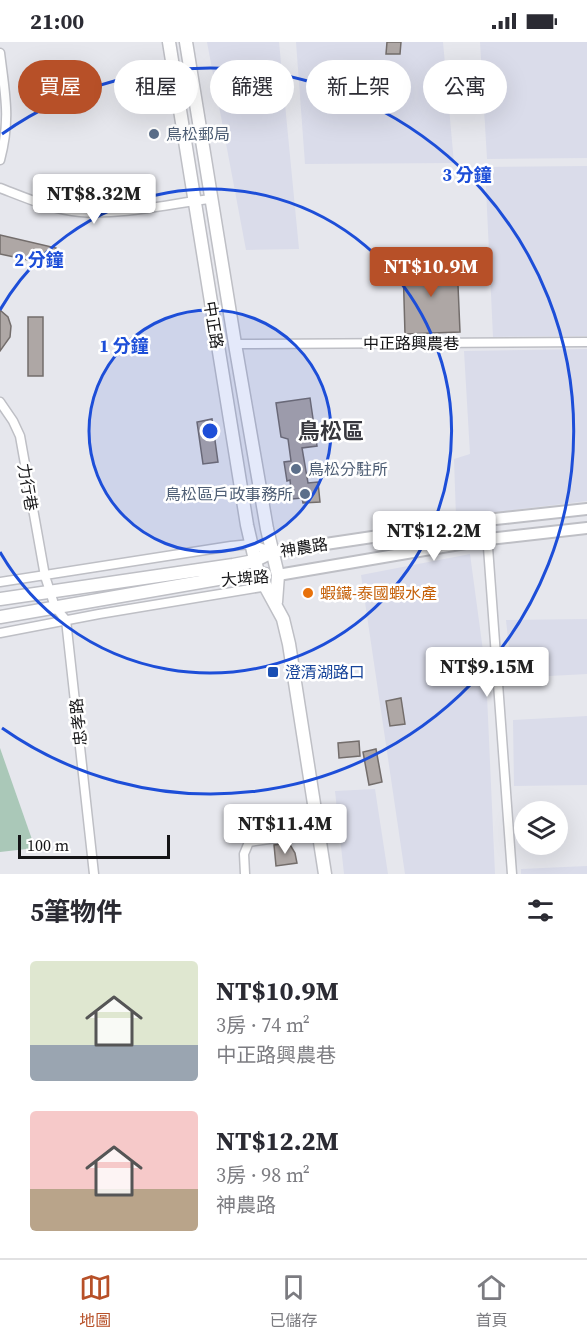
<!DOCTYPE html>
<html lang="zh-TW">
<head>
<meta charset="utf-8">
<style>
  body { margin:0; font-family:"Source Serif 4","Noto Sans TC",serif; background:#f7f7f7; color:#2b2b33; height:100vh; display:flex; flex-direction:column; font-size:22px; white-space:nowrap }
  * { box-sizing:border-box; margin:0 }
  p { font-size:20px; color:#7c7c81 }
  .icon { flex:none; width:33px; height:33px; fill:none; stroke:currentColor; stroke-width:2; stroke-linecap:round; stroke-linejoin:round }
  .map { position:relative; height:832px; overflow:hidden }
  .details { display:flex; flex-direction:column; background:#fff; flex:1 }
  .details>* { flex:none }
  .hud { position:absolute; left:18px; top:18px; width:552px; height:54px; display:flex; gap:12px }
  .controls { position:absolute; left:514px; top:759px; display:grid; gap:12px }
  .controls a { display:grid; place-items:center; width:54px; height:54px; border-radius:50%; background:#fff; box-shadow:0 6px 24px #0002; font-size:30px }
  .scale { position:absolute; left:18px; bottom:15px; width:152px; box-sizing:border-box; padding-left:6px; border:3px solid #141416; border-top:0; font-size:16px; line-height:21px; white-space:nowrap; color:#141416; -webkit-text-stroke:4px #fff; paint-order:stroke }
  .price { position:absolute; translate:-50% -51px; padding:0 14px; border-radius:6px; background:#fff; color:#222; font-size:20px; line-height:39px; filter:drop-shadow(0 2px 3px #0008) }
  .price::after { content:''; position:absolute; left:50%; top:36px; width:18px; height:14px; margin-left:-9px; background:inherit; clip-path:polygon(0 0,100% 0,50% 100%) }
  .price.on { background:#b75028; color:#fff }
  ul { padding:0; list-style:none }
  li { display:flex; align-items:center; gap:18px; height:150px; padding:0 30px }
  li span { display:grid; place-items:center; flex:none; width:168px; height:120px; border-radius:6px; color:#555 }
  li>.icon { margin-inline-start:auto }
  span .icon { width:72px; height:72px; fill:#fffc; stroke-width:1 }
  li b { font-size:26px }
  h2 { display:flex; justify-content:space-between; align-items:center; height:72px; padding:0 30px; font-size:26px }
  .chip { padding:0 21px; border-radius:27px; background:#fff; box-shadow:0 6px 24px #0002; font-size:21px; line-height:54px }
  .chip.on { background:#b75028; color:#fff }
  .status { display:flex; justify-content:space-between; align-items:center; height:42px; padding:0 30px; background:#fff; direction:ltr }
  .status svg { height:16px; fill:currentColor }
  .tab-bar { display:flex; justify-content:space-around; align-items:center; height:84px; border-top:2px solid #e1e1e2; background:#fff; font-size:16px; color:#7c7c81 }
  .tab-bar a { display:grid; justify-items:center; gap:3px }
  .tab-bar .on { color:#b75028 }
  .map>svg:first-child { display:block }
  .built { fill:#dadcea }
  .green { fill:#aac8b8 }
  .building { fill:#aea7a5; stroke:#736d6b; stroke-width:1.5 }
  .lines { fill:none; stroke-linecap:round; stroke-linejoin:round }
  .minor-casing { stroke:#bebfc5; stroke-width:11 }
  .tertiary-casing { stroke:#bebfc5; stroke-width:14 }
  .secondary-casing { stroke:#bebfc5; stroke-width:15 }
  .minor { stroke:#fff; stroke-width:8 }
  .tertiary { stroke:#fff; stroke-width:10 }
  .secondary { stroke:#fff; stroke-width:12 }
  .ring { fill:none; stroke:#1d4ed8; stroke-width:3 }
  .service-dot { fill:#5c6f8a; stroke:#fff; stroke-width:2 }
  .food-dot { fill:#e8710a; stroke:#fff; stroke-width:2 }
  .transit-dot { fill:#1a4fb4; stroke:#fff; stroke-width:2 }
  .labels { text-anchor:middle; stroke-width:5; stroke-linejoin:round; paint-order:stroke }
  .service-label { font-size:16px; fill:#4e5e75; stroke:#fff; text-anchor:start }
  .street-label { font-size:16px; fill:#141416; stroke:#fff }
  .food-label { font-size:16px; fill:#c56008; stroke:#fff; text-anchor:start }
  .transit-label { font-size:16px; fill:#164399; stroke:#fff; text-anchor:start }
  .district-label { font-size:22px; font-weight:bold; fill:#37373d; stroke:#fff }
  .centre { fill:#1d4ed8; stroke:#fff; stroke-width:3 }
  .ring-label { font-size:18px; text-anchor:middle; font-weight:bold; fill:#1d4ed8; stroke:#fff; stroke-width:5; stroke-linejoin:round; paint-order:stroke }
</style>
</head>
<body>
<div class="status"><b>21:00</b><svg viewBox="0 0 49 12"><path d="M0 12V9h3v3zM5 12V6h3v6zM10 12V3h3v9zM15 12V0h3v12zM26 1h20v11H26zM47 4h2v5h-2z"/></svg></div>
<div class="map">
<svg width="587" height="832" viewBox="0 0 587 832">
  <rect width="100%" height="100%" fill="#e6e7ed"/>
  <path class="built" d="M207 0H279L299 207 246 208Z
    M296 0H443L454 121 305 122Z
    M480 0H587V116L487 117Z
    M587 124V294L493 295 485 125Z
    M587 307V459L456 475 454 417 470 412 464 309Z
    M470 512 486 631 495 832H405L361 533Z
    M587 577V632L512 636 506 578Z
    M587 674V743L514 744 513 678Z
    M375 747 388 832H344L335 749Z
    M587 824V832H521V827Z"/>
  <path class="green" d="M0 706 35 806 0 810Z"/>
  <path class="building" d="M387 0H401L400 12H386Z
    M0 193 56 206 52 223 0 212Z
    M457 220 460 290 405 292 403 222Z
    M0 268 8 275 11 284 10 295 0 309Z
    M28 275H43V334H28Z
    M310 356 317 404 302 406 308 441 318 440 320 460 303 461 302 456 292 457 290 438 287 439 284 420 291 419 288 397 281 395 276 361Z
    M212 377 218 420 203 422 197 380Z
    M401 656 405 682 390 684 386 659Z
    M359 699 360 714 339 716 338 701Z
    M376 707 382 740 369 743 363 710Z
    M289 801 295 811 297 821 276 824 274 803Z"/>
  <g class="lines">
    <defs>
      <path id="minor" d="M0 11C5 52 11 77 0 118
        M0 146C26 156 53 168 80 170 124 173 168 162 210 157
        M235 302 587 300
        M0 360 13 379 20 394 45 534 55 565 66 578 94 832
        M486 478 512 832
        M0 540 231 504 251 502 272 510
        M0 591 99 572 268 544
        M245 832 244 812 249 800 319 790"/>
      <path id="tertiary" d="M272 510 486 478 587 467
        M278 533 489 497 587 486"/>
      <path id="secondary" d="M169 0 247 483 258 531 283 577 289 602 325 832
        M186 0 235 302 267 487 278 533 276 560
        M0 557 233 523 254 519 272 510
        M0 575 235 534 265 532"/>
    </defs>
    <use href="#minor" class="minor-casing"/>
    <use href="#tertiary" class="tertiary-casing"/>
    <use href="#secondary" class="secondary-casing"/>
    <use href="#minor" class="minor"/>
    <use href="#tertiary" class="tertiary"/>
    <use href="#secondary" class="secondary"/>
  </g>
  <circle cx="210" cy="389" r="121" fill="#1d4ed8" fill-opacity=".12"/>
  <g class="ring">
    <circle cx="210" cy="389" r="121"/>
    <path d="M0 268A242 242 0 1 1 0 510"/>
    <path d="M2 92A363 363 0 1 1 2 686"/>
  </g>
  <g class="service-dot">
    <circle cx="154" cy="92" r="6"/>
    <circle cx="296" cy="427" r="6"/>
    <circle cx="305" cy="452" r="6"/>
  </g>
  <circle class="food-dot" cx="308" cy="551" r="6"/>
  <rect class="transit-dot" x="267" y="624" width="12" height="12" rx="3"/>
  <g class="labels">
    <g class="service-label">
      <text x="166" y="98">鳥松郵局</text>
      <text x="308" y="433">鳥松分駐所</text>
      <text x="293" y="458" text-anchor="end">鳥松區戶政事務所</text>
    </g>
    <g class="street-label">
      <text transform="translate(214 283) rotate(81)" y="6">中正路</text>
      <text x="411" y="307">中正路興農巷</text>
      <text transform="translate(28 445) rotate(80)" y="6">力行巷</text>
      <text transform="translate(304 505) rotate(-9)" y="6">神農路</text>
      <text transform="translate(245 536) rotate(-5)" y="6">大埤路</text>
      <text transform="translate(78 680) rotate(-96)" y="6">忠孝路</text>
    </g>
    <g class="food-label">
      <text x="320" y="557">蝦鑶-泰國蝦水產</text>
    </g>
    <g class="transit-label">
      <text x="285" y="636">澄清湖路口</text>
    </g>
    <g class="district-label">
      <text x="331" y="397">鳥松區</text>
    </g>
  </g>
  <circle cx="210" cy="389" r="9" class="centre"/>
  <g class="ring-label">
    <text x="467" y="139">3 分鐘</text>
    <text x="39" y="224">2 分鐘</text>
    <text x="124" y="310">1 分鐘</text>
  </g>
</svg>
<div class="controls">
<a><svg class="icon" aria-label="layers" viewBox="0 0 24 24"><path d="M12 4l9 5-9 5-9-5zM3 14l9 5 9-5"/></svg></a>
</div>
<div class="scale">100 m</div>
<b class="price" style="left:94px;top:183px">NT$8.32M</b>
<b class="price on" style="left:431px;top:256px">NT$10.9M</b>
<b class="price" style="left:434px;top:520px">NT$12.2M</b>
<b class="price" style="left:487px;top:656px">NT$9.15M</b>
<b class="price" style="left:285px;top:813px">NT$11.4M</b>
<div class="hud">
<a class="chip on">買屋</a>
<a class="chip">租屋</a>
<a class="chip">篩選</a>
<a class="chip">新上架</a>
<a class="chip">公寓</a>
</div>
</div>
<section class="details">
<h2>5筆物件<svg class="icon" aria-label="filters" viewBox="0 0 24 24"><path d="M4 7h16M4 17h16"/><circle cx="9" cy="7" r="2"/><circle cx="15" cy="17" r="2"/></svg></h2>
<ul>
<li><span style="background:linear-gradient(#dfe7d0 70%,#9aa5b1 0)"><svg class="icon" aria-label="home" viewBox="0 0 24 24"><path d="M3 11l9-7 9 7M6 9v11h12V9"/></svg></span><div><b>NT$10.9M</b><p>3房 · 74 m²</p><p>中正路興農巷</p></div></li>
<li><span style="background:linear-gradient(#f6c9c9 65%,#b9a48a 0)"><svg class="icon" aria-label="home" viewBox="0 0 24 24"><path d="M3 11l9-7 9 7M6 9v11h12V9"/></svg></span><div><b>NT$12.2M</b><p>3房 · 98 m²</p><p>神農路</p></div></li>
</ul>
</section>
<nav class="tab-bar">
<a class="on"><svg class="icon" aria-label="map" viewBox="0 0 24 24"><path d="M3 6l6-2 6 2 6-2v14l-6 2-6-2-6 2zM9 4v14M15 6v14"/></svg>地圖</a>
<a><svg class="icon" aria-label="saved" viewBox="0 0 24 24"><path d="M7 4h10v16l-5-4-5 4z"/></svg>已儲存</a>
<a><svg class="icon" aria-label="home" viewBox="0 0 24 24"><path d="M3 11l9-7 9 7M6 9v11h12V9"/></svg>首頁</a>
</nav>
</body>
</html>
